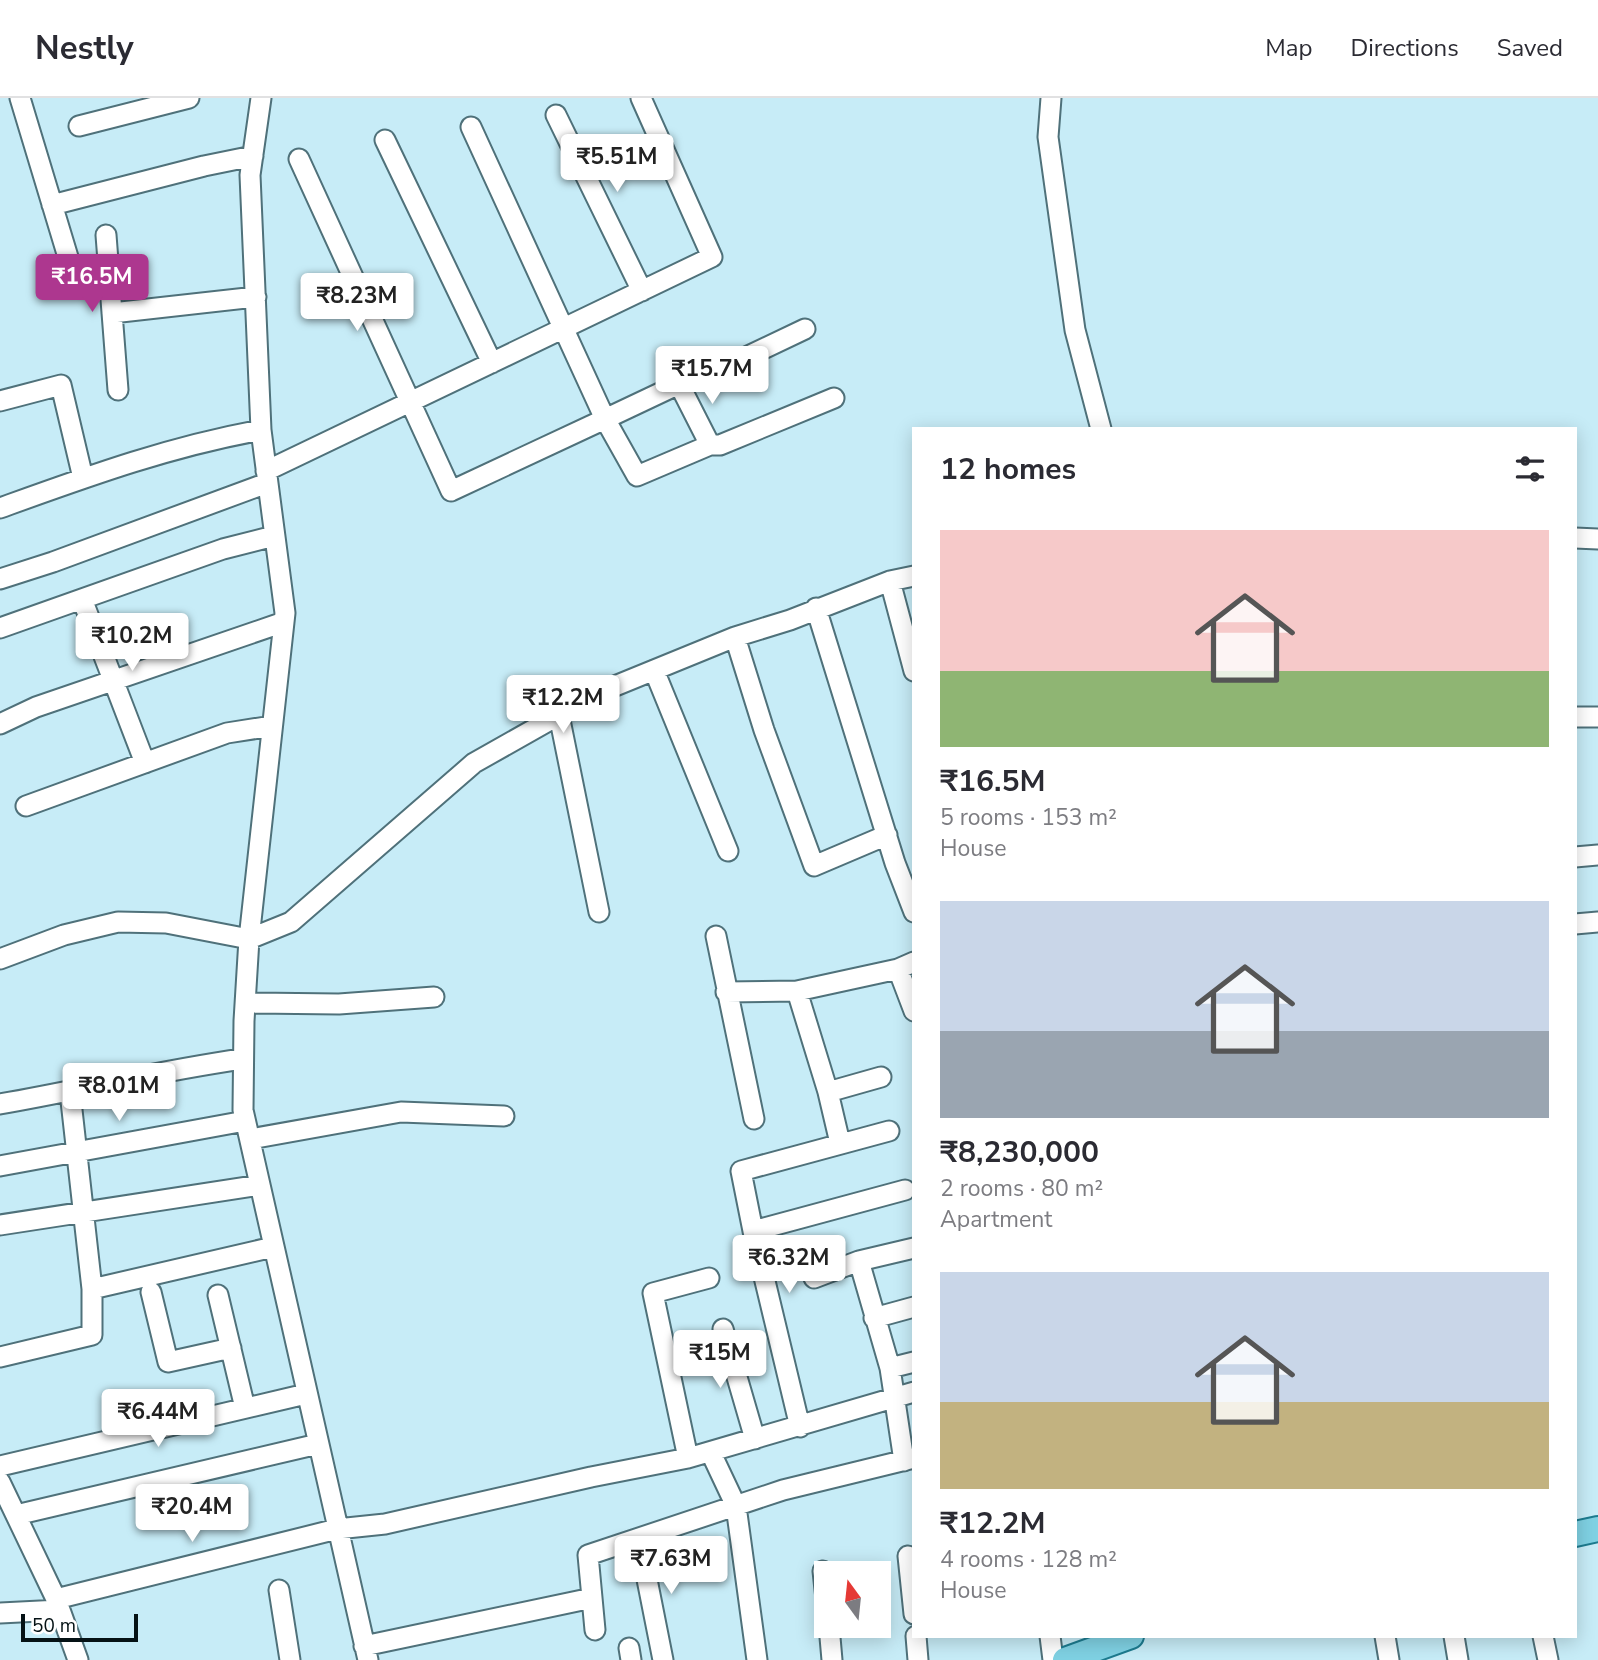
<!DOCTYPE html>
<html lang="en">
<head>
<meta charset="utf-8">
<style>
  body { margin:0; font-family:"Nunito Sans",sans-serif; background:#f2f2f3; color:#2b2b33; height:100vh; display:flex; flex-direction:column; font-size:26px; white-space:nowrap }
  * { box-sizing:border-box; margin:0 }
  p { font-size:23px; color:#7c7c81 }
  .icon { flex:none; width:38px; height:38px; fill:none; stroke:currentColor; stroke-width:2; stroke-linecap:round; stroke-linejoin:round }
  .map { position:relative; flex:1; overflow:hidden }
  .details { position:absolute; left:912px; top:329px; width:665px; height:1211px; display:flex; flex-direction:column; background:#fff; border-radius:0px; box-shadow:0 4px 18px #0003 }
  .details>* { flex:none }
  .needle { width:46px; rotate:345deg }
  .buttons { position:absolute; left:814px; top:1463px; display:grid; gap:14px }
  .buttons a { display:grid; place-items:center; width:77px; height:77px; border-radius:0px; background:#fff; box-shadow:0 4px 18px #0003; font-size:35px }
  .scale { position:absolute; left:21px; bottom:18px; width:117px; box-sizing:border-box; padding-left:7px; border:4px solid #051215; border-top:0; font-size:19px; line-height:24px; white-space:nowrap; color:#051215; -webkit-text-stroke:5px #fff; paint-order:stroke }
  .price { position:absolute; translate:-50% -60px; padding:0 16px; border-radius:7px; background:#fff; color:#222; font-size:23px; line-height:46px; filter:drop-shadow(0 2px 4px #0008) }
  .price::after { content:''; position:absolute; left:50%; top:42px; width:21px; height:16px; margin-left:-10px; background:inherit; clip-path:polygon(0 0,100% 0,50% 100%) }
  .price.current { background:#ad378f; color:#fff }
  ul { padding:0; list-style:none }
  li { display:grid; align-content:center; gap:14px; height:371px; padding:0 28px }
  li span { display:grid; place-items:center; height:217px; border-radius:0px; color:#555 }
  li>.icon { margin-inline-start:auto }
  span .icon { width:126px; height:126px; fill:#fffc; stroke-width:1 }
  li b { font-size:30px }
  h2 { display:flex; justify-content:space-between; align-items:center; height:84px; padding:0 28px; font-size:30px }
  header { display:flex; align-items:center; gap:42px; box-sizing:border-box; height:98px; padding:0 35px; background:#fff; border-bottom:2px solid #e1e1e2 }
  header strong { font-size:33px }
  nav { display:flex; gap:38px; margin-inline-start:auto; font-size:24px }
  .map>svg:first-child { display:block }
  .lines { fill:none; stroke-linecap:round; stroke-linejoin:round }
  .minor-casing { stroke:#4f717a; stroke-width:23 }
  .major-casing { stroke:#1d7b8f; stroke-width:28 }
  .minor { stroke:#fff; stroke-width:19 }
  .major { stroke:#7fd1e3; stroke-width:24 }
</style>
</head>
<body>
<header>
<strong>Nestly</strong>
<nav><a>Map</a><a>Directions</a><a>Saved</a></nav>
</header>
<div class="map">
<svg width="1598" height="1562" viewBox="0 0 1598 1562">
  <rect width="100%" height="100%" fill="#c7ecf7"/>
  <g class="lines">
    <defs>
      <path id="minor" d="M20 0 71 169
        M261 0 250 77 261 332 285 515 249 841 244 923 243 1012 368 1562
        M1051 0 1048 39 1075 232 1101 331
        M556 17 642 193
        M79 28 189 0
        M385 42 492 265
        M299 61 451 393 605 321 471 29
        M52 107 204 68 253 58
        M106 137 118 292
        M112 215 256 199
        M805 231 700 281 679 286 605 321 637 378 710 347H720L834 300
        M679 286 710 347
        M0 303 61 287 83 380
        M266 373 712 159 641 0
        M0 410C89 378 168 349 261 332
        M1575 440 1598 441
        M0 481 53 464 267 385
        M890 483 914 573
        M82 501 145 665
        M816 510 895 765 914 814
        M0 530 223 451 274 438
        M735 539 764 632 814 768 887 737
        M654 572 728 753
        M559 617 599 814
        M1575 619H1598
        M0 626 36 609 284 524
        M26 708 227 635 272 628
        M1575 759 1598 757
        M1575 826 1598 824
        M716 838 754 1021
        M0 861 64 837 118 824 166 825 249 841 291 824 474 665 559 617 615 588 735 539 790 522 890 483 914 478
        M898 871 914 913
        M797 893 828 994 840 1045
        M726 894 797 893 898 871 914 864
        M246 905 339 906 434 899
        M828 994 881 979
        M0 1006C81 992 162 972 243 961
        M250 1041 401 1014 504 1018
        M0 1068 245 1023
        M0 1127 260 1087
        M753 1133 905 1092
        M859 1163 890 1270 904 1363
        M814 1180 859 1163 914 1150
        M92 1191 273 1149
        M151 1194 168 1264 231 1250
        M218 1197 245 1310
        M874 1220 914 1209
        M723 1231 755 1341
        M0 1259 92 1237V1191L70 994
        M890 1270 914 1264
        M800 1329 753 1133 741 1073 889 1033
        M711 1355 736 1408 757 1562
        M688 1360 653 1195 709 1180
        M0 1368 306 1296
        M0 1384 56 1501 78 1562
        M16 1417 318 1346
        M639 1441 663 1562
        M908 1458 914 1516
        M823 1473 826 1501
        M279 1492 290 1562
        M56 1501 337 1431 385 1426 591 1379 688 1360 914 1294
        M0 1515 60 1512
        M829 1528 832 1562
        M595 1532 588 1457 783 1392 914 1360
        M916 1538 918 1562
        M1050 1538 1053 1562
        M1385 1538 1389 1562
        M1454 1538 1458 1562
        M1543 1538 1548 1562
        M364 1548 592 1500
        M629 1550 631 1562"/>
      <path id="major" d="M1575 1436 1598 1431
        M1065 1562 1131 1538"/>
    </defs>
    <use href="#minor" class="minor-casing"/>
    <use href="#major" class="major-casing"/>
    <use href="#minor" class="minor"/>
    <use href="#major" class="major"/>
  </g>
</svg>
<div class="buttons">
<a><svg class="needle" viewBox="-14 -14 28 28"><path d="M0-13l5 13h-10z" fill="#e53935"/><path d="M0 13l5-13h-10z" fill="#7c7c81"/></svg></a>
</div>
<div class="scale">50 m</div>
<b class="price" style="left:617px;top:96px">₹5.51M</b>
<b class="price current" style="left:92px;top:216px">₹16.5M</b>
<b class="price" style="left:357px;top:235px">₹8.23M</b>
<b class="price" style="left:712px;top:308px">₹15.7M</b>
<b class="price" style="left:132px;top:575px">₹10.2M</b>
<b class="price" style="left:563px;top:637px">₹12.2M</b>
<b class="price" style="left:119px;top:1025px">₹8.01M</b>
<b class="price" style="left:789px;top:1197px">₹6.32M</b>
<b class="price" style="left:720px;top:1292px">₹15M</b>
<b class="price" style="left:158px;top:1351px">₹6.44M</b>
<b class="price" style="left:192px;top:1446px">₹20.4M</b>
<b class="price" style="left:671px;top:1498px">₹7.63M</b>
<section class="details">
<h2>12 homes<svg class="icon" aria-label="filters" viewBox="0 0 24 24"><path d="M4 7h16M4 17h16"/><circle cx="9" cy="7" r="2"/><circle cx="15" cy="17" r="2"/></svg></h2>
<ul>
<li><span style="background:linear-gradient(#f6c9c9 65%,#8fb573 0)"><svg class="icon" aria-label="home" viewBox="0 0 24 24"><path d="M3 11l9-7 9 7M6 9v11h12V9"/></svg></span><div><b>₹16.5M</b><p>5 rooms · 153 m²</p><p>House</p></div></li>
<li><span style="background:linear-gradient(#c9d6e8 60%,#9aa5b1 0)"><svg class="icon" aria-label="home" viewBox="0 0 24 24"><path d="M3 11l9-7 9 7M6 9v11h12V9"/></svg></span><div><b>₹8,230,000</b><p>2 rooms · 80 m²</p><p>Apartment</p></div></li>
<li><span style="background:linear-gradient(#c9d6e8 60%,#c2b280 0)"><svg class="icon" aria-label="home" viewBox="0 0 24 24"><path d="M3 11l9-7 9 7M6 9v11h12V9"/></svg></span><div><b>₹12.2M</b><p>4 rooms · 128 m²</p><p>House</p></div></li>
</ul>
</section>
</div>
</body>
</html>
